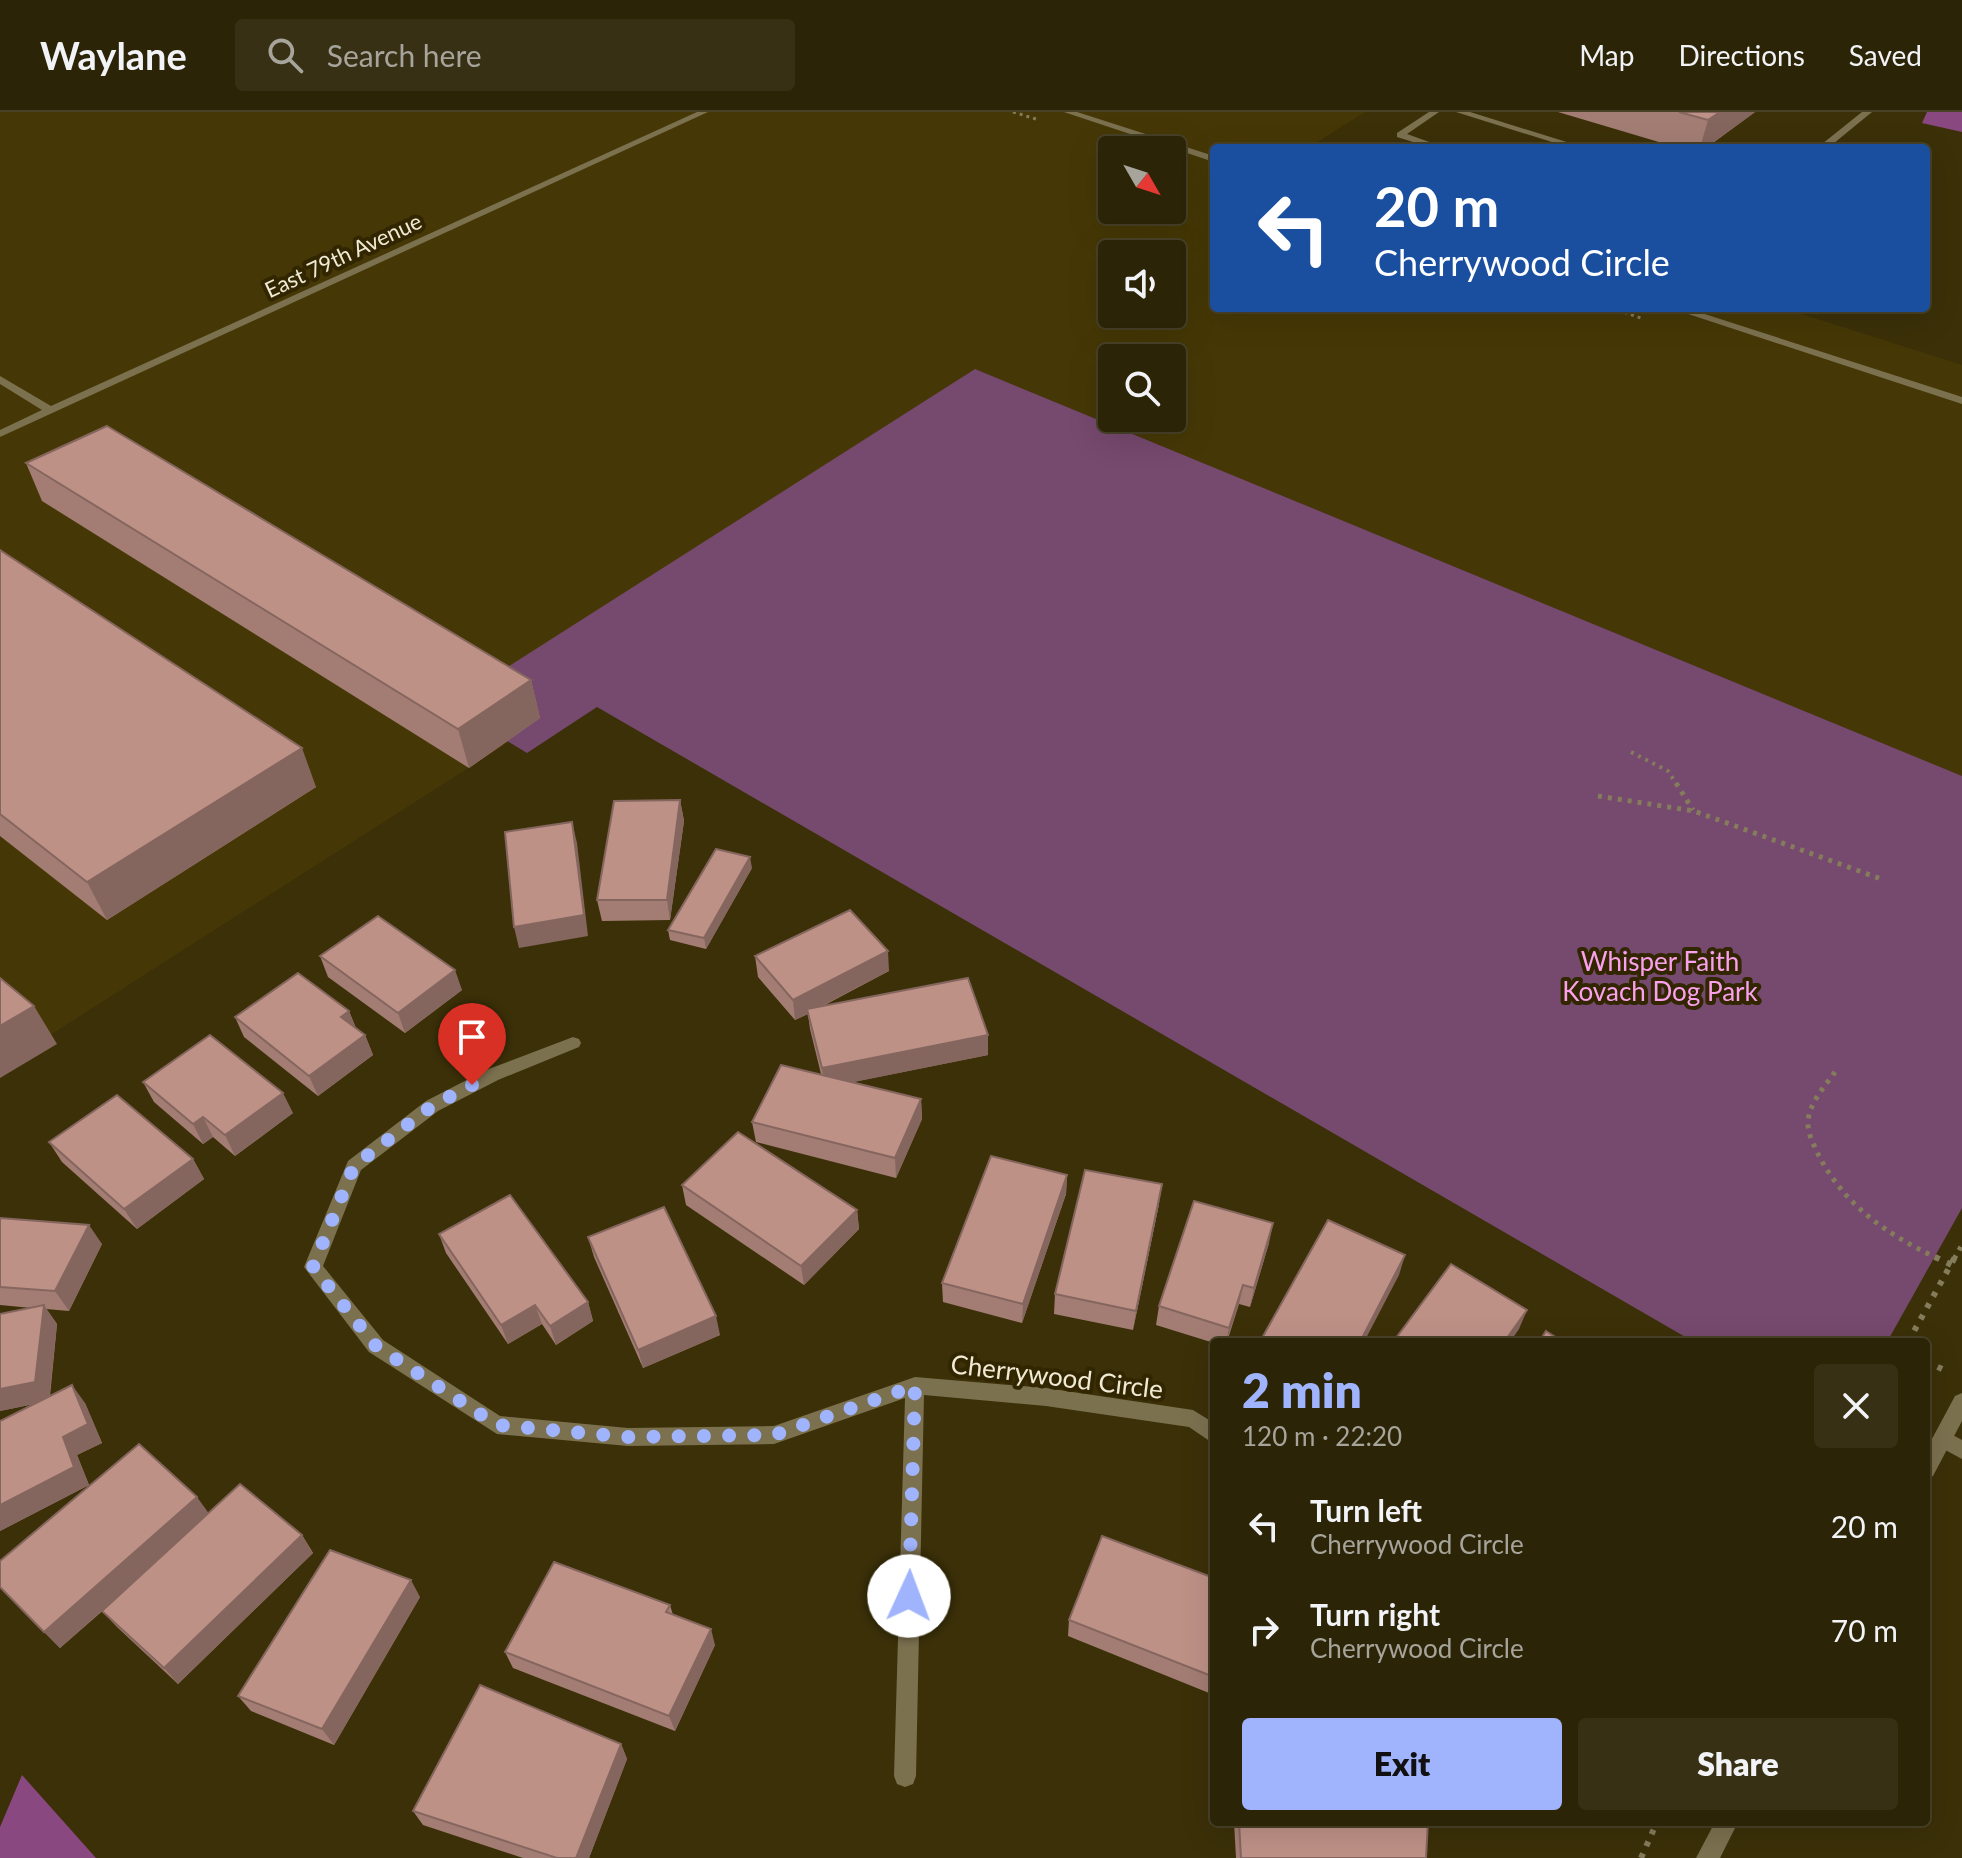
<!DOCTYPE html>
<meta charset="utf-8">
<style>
:root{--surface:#2c2406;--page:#383014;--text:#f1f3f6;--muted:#a6a49b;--line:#484128;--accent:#a0b3fd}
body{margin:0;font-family:Lato,sans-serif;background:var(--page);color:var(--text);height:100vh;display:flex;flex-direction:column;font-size:30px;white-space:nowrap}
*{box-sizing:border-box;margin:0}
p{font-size:26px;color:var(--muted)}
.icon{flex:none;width:44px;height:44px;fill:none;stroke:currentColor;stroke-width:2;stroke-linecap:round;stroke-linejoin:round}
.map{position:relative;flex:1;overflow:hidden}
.details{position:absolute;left:1210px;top:1226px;width:720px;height:488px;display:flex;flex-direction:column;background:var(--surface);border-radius:8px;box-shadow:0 8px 32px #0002,0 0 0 2px var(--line)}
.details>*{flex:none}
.guide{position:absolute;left:1210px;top:32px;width:720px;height:168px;border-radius:8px;box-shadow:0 8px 32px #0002,0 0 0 2px var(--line);background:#1a4fa0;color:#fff;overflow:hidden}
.needle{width:52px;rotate:129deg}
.controls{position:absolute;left:1098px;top:24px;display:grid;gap:16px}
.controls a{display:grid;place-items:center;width:88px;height:88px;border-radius:8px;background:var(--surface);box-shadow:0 8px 32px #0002,0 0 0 2px var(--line);font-size:40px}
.pin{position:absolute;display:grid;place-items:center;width:68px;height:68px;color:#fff;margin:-82px -34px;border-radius:50% 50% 50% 0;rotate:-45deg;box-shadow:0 0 8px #0007}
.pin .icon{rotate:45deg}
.me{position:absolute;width:88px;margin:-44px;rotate:2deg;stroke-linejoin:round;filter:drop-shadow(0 0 6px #0008)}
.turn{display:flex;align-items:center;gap:28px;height:168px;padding:0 32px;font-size:36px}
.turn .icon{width:104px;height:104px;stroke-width:2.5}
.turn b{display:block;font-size:56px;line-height:68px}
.round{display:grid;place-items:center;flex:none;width:84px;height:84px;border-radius:8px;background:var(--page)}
.summary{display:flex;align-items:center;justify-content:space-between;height:136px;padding:0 32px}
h1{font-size:48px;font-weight:800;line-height:60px;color:var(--accent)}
.button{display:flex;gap:16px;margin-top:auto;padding:16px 32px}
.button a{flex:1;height:92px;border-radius:8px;background:var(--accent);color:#111;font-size:32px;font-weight:800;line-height:92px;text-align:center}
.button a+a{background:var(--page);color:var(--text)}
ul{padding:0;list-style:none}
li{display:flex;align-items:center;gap:24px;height:104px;padding:0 32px}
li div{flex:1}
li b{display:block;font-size:30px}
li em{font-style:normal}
header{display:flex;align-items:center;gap:48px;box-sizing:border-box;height:112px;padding:0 40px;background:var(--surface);border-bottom:2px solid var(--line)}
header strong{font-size:38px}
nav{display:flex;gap:44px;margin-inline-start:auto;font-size:28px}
.search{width:560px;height:72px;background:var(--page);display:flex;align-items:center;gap:20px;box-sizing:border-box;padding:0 28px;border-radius:8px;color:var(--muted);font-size:30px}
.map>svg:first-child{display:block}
.built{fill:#463806;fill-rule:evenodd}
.green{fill:#76496e}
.forest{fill:#894880}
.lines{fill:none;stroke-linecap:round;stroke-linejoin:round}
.path-far3{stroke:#857c5c;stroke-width:3;stroke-dasharray:3 4;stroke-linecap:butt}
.path-far2{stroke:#857c5c;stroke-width:4;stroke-dasharray:3 5;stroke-linecap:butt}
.path-far1{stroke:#857c5c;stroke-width:5;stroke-dasharray:4 6;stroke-linecap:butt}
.path{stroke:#857c5c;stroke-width:6;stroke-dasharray:5 8;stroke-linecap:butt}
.service{fill:#7c714f;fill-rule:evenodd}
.minor{fill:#7c714f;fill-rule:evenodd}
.tertiary{fill:#7c714f;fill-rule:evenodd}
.wall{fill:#a37d74}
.shaded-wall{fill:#85665e}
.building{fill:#be9187;stroke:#85665e;stroke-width:2}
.route{stroke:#a0b3fd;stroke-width:14;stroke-dasharray:0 25.2}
.labels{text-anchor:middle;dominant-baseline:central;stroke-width:8;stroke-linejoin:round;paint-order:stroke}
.far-street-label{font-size:22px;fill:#f0ead5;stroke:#312600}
.park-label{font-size:26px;fill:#fba0ed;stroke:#312600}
.street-label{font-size:26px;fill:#f0ead5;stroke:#312600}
</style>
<header>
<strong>Waylane</strong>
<div class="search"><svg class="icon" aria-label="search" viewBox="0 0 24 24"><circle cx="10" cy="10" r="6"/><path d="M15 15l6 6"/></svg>Search here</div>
<nav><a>Map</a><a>Directions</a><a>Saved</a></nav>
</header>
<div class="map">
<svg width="1962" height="1746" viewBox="0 0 1962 1746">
<rect width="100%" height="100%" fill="#3b3008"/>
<path class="built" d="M 0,0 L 1365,0 L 1308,36 L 1214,36 L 1214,196 L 1783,196 L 1962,253 L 1962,664 L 975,257 L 449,594 L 509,630 L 0,955 ZM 1112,38 L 1172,38 L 1172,98 L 1112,98 ZM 1112,142 L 1172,142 L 1172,202 L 1112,202 ZM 1112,246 L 1172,246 L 1172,306 L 1112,306 Z"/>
<polygon class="green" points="975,257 1962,664 1962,1096 1887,1230 1694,1230 597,595 527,641 448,593"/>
<g class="forest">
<polygon points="1927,0 1962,0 1962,20 1922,11"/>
<polygon points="22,1663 96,1746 0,1746 0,1715"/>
</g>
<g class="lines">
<g class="path-far3">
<polyline points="1013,0 1039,8"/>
<polyline points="1611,196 1644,207"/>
</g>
<polyline class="path-far2" points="1631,640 1668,659 1677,673"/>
<g class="path-far1">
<polyline points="1676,671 1693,698"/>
<polyline points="1598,684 1694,699 1884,768"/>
<path d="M 1835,960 C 1825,974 1810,990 1808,1009 C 1807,1021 1814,1033 1819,1044 C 1846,1095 1888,1123 1939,1147"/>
<polyline points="1954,1147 1962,1133"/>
</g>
<g class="path">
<polyline points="1935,1145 1952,1153"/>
<polyline points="1908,1230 1955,1145"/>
<polyline points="1926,1249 1944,1258"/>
<polyline points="1641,1746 1657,1710"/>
</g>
<g class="service">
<polygon points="1429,0 1439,0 1407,22 1446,36 1432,36 1397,25 1397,21"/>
<polygon points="1456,0 1470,0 1586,36 1571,36"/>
<polygon points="1862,0 1872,0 1828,36 1817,36"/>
</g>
<g class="minor">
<polygon points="697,0 708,0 0,325 0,318 42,298 0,272 0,264 51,294"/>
<polygon points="1064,0 1077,0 1214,44 1214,50"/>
<polygon points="1670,196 1686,196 1962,285 1962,292"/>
<polygon points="573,925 579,927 581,931 579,935 498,968 438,999 361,1058 323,1154 383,1228 500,1304 628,1316 774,1314 915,1265 1046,1276 1193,1298 1214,1311 1214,1332 1189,1315 1046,1294 924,1283 916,1664 913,1672 905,1675 897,1672 894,1664 905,1286 774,1332 628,1334 497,1322 369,1240 304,1155 348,1049 426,989 486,958"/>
<polygon points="1943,1318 1962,1328 1962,1347 1936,1333 1933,1327 1936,1321"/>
</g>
<g class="tertiary">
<polygon points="1962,1281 1962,1309 1933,1364 1926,1367 1926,1338 1955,1284"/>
<polygon points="1715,1710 1738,1710 1720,1746 1696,1746"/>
</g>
</g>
<g class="wall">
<polygon points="1558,0 1755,0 1706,36 1679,36"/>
<polygon points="26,351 531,568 540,606 469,656 42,389"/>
<polygon points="0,438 316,675 107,808 0,724"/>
<polygon points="680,688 684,709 670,808 602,809 597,788"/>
<polygon points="752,756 706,837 670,828 668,818"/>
<polygon points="320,844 462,878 405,921 328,865"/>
<polygon points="755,844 889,859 823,894 988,943 853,970 921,987 922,1007 896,1066 756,1030 752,1010 821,962 810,917 808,902 795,908 758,865"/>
<polygon points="349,899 356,916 365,923 373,943 318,984 244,925 235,905"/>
<polygon points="143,970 293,1001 235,1044 213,1025 203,1032 154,990"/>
<polygon points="49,1030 193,1047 204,1067 137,1117 62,1050"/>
<polygon points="1067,1063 1066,1082 1022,1211 943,1190 942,1171"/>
<polygon points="682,1073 857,1098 859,1117 804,1173 686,1093"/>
<polygon points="1159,1092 1133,1218 1054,1202 1055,1182"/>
<polygon points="0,1106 102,1132 69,1199 46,1197 57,1212 50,1284 85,1291 102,1331 77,1343 89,1373 0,1419 0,1309 34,1292 0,1299 32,1196 0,1193"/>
<polygon points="439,1122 588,1190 593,1209 556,1233 542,1212 508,1232 446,1141"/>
<polygon points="588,1125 720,1223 643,1256 594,1145"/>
<polygon points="1269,1131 1250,1195 1239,1192 1227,1230 1214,1230 1214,1231 1156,1213 1159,1194"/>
<polygon points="208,1401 302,1423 313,1441 178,1572 117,1515 102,1499 107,1495 60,1536 0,1475"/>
<polygon points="1214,1466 1214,1583 1068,1524 1069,1508"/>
<polygon points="420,1485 334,1633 251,1599 238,1584"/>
<polygon points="670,1493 673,1503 715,1533 675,1619 513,1556 505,1540"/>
<polygon points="621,1632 627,1647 589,1746 523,1746 423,1713 413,1699"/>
<polygon points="1234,1710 1428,1710 1426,1746 1236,1746"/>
</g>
<g class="shaded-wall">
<polygon points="1720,0 1755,0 1706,36 1700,36 1708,8"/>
<polygon points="531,568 540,606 469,656 458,617"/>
<polygon points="302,636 316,675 107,808 87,770"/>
<polygon points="680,688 684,709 670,808 667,788"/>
<polygon points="572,710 577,731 588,824 519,836 514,815"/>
<polygon points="750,745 752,756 706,837 704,826"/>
<polygon points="888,839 889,859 808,901 807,897 808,902 795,908 793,888"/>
<polygon points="455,858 462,878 405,921 398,901"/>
<polygon points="34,894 57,932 0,966 0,914"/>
<polygon points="349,899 357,920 341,905"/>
<polygon points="365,923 373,943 318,984 309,964"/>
<polygon points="988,923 988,943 824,976 822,956"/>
<polygon points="283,981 293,1001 235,1044 225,1023"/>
<polygon points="921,987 922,1007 896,1066 895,1046"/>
<polygon points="203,1005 213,1025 203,1032 193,1012"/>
<polygon points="193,1047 204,1067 137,1117 124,1097"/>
<polygon points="1067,1063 1066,1082 1022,1211 1023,1192"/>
<polygon points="1162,1072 1159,1092 1133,1218 1136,1199"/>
<polygon points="857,1098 859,1117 804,1173 801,1154"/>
<polygon points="1273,1111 1269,1131 1250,1195 1254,1176"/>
<polygon points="89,1113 102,1132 69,1199 55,1179"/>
<polygon points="1405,1143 1399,1163 1364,1230 1360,1230"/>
<polygon points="1243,1173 1239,1192 1226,1230 1229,1216"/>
<polygon points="588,1190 593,1209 556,1233 550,1214"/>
<polygon points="44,1193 57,1212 49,1289 0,1299 0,1277"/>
<polygon points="535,1193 542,1212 508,1232 501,1213"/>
<polygon points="1527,1198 1519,1217 1510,1230 1504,1230"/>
<polygon points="716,1204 720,1223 643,1256 638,1238"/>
<polygon points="72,1273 85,1291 102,1331 77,1343 89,1373 0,1419 0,1393 63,1325"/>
<polygon points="197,1385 210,1403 60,1536 44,1520"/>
<polygon points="302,1423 313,1441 178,1572 164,1556"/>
<polygon points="411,1468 420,1485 334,1633 322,1617"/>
<polygon points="711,1517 715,1533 675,1619 669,1604"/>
<polygon points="621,1632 627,1647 589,1746 576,1746"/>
</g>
<g class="building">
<polygon points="1679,0 1720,0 1708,8"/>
<polygon points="107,314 531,568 458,617 26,351"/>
<polygon points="0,438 302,636 87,770 0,702"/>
<polygon points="680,688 667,788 597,788 614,689"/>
<polygon points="572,710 584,803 514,815 505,720"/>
<polygon points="716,737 750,745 704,826 668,818"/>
<polygon points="850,798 888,839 793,888 755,844"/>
<polygon points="378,804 455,858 398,901 320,844"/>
<polygon points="298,861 349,899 341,905 365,923 309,964 235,905"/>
<polygon points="0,866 34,894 0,914"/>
<polygon points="968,866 988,923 822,956 807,897"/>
<polygon points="210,923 283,981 225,1023 203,1005 193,1012 143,970"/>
<polygon points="781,953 921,987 895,1046 752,1010"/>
<polygon points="117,983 193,1047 124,1097 49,1030"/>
<polygon points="738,1020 857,1098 801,1154 682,1073"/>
<polygon points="991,1044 1067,1063 1023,1192 942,1171"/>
<polygon points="1085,1058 1162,1072 1136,1199 1055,1182"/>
<polygon points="510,1083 588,1190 550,1214 535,1193 501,1213 439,1122"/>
<polygon points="1194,1089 1273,1111 1254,1176 1243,1173 1229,1216 1159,1194"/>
<polygon points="664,1095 716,1204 638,1238 588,1125"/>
<polygon points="0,1106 89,1113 55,1179 0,1175"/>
<polygon points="1328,1108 1405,1143 1360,1230 1271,1230 1262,1226"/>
<polygon points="1451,1152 1527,1198 1504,1230 1393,1230"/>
<polygon points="44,1193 35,1270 0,1277 0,1202"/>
<polygon points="1546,1219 1563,1230 1539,1230"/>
<polygon points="72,1273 88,1312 63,1325 74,1355 0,1393 0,1309"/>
<polygon points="139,1332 197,1385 44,1520 0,1475 0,1449"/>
<polygon points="240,1372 302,1423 164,1556 102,1499"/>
<polygon points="1102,1424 1214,1466 1214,1565 1069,1508"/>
<polygon points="330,1438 411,1468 322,1617 238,1584"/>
<polygon points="554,1450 670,1493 666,1500 711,1517 669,1604 505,1540"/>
<polygon points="480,1573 621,1632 576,1746 557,1746 413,1699"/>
<polygon points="1239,1710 1428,1710 1426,1746 1241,1746"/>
</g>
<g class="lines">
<polyline class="route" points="472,973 432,994 354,1054 313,1155 376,1234 497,1313 628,1325 774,1323 915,1274 909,1484"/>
</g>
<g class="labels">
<g class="far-street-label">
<text transform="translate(343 143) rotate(-25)">East 79th Avenue</text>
</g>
<g class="park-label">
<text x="1660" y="849">Whisper Faith<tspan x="1660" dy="30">Kovach Dog Park</tspan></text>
</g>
<g class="street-label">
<text transform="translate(1057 1264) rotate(7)">Cherrywood Circle</text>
</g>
</g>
</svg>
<div class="controls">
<a><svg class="needle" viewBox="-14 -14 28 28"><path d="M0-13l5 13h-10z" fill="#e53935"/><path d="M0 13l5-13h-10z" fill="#a6a49b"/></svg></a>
<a><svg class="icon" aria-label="sound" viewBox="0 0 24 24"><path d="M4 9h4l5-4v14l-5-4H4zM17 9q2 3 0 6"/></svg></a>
<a><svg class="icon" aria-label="search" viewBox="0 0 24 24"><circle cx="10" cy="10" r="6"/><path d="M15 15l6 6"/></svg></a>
</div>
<div class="pin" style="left:472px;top:973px;background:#d93025"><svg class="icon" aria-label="arrive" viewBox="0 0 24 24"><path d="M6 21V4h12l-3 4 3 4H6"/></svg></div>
<svg class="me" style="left:909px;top:1484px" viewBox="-20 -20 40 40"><circle r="19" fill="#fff"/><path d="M0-13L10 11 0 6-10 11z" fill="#a0b3fd"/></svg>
<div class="guide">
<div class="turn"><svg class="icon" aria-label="left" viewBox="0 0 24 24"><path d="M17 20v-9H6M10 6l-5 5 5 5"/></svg><div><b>20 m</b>Cherrywood Circle</div></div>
</div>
<section class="details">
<div class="summary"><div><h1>2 min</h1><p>120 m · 22:20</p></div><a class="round"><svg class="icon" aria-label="close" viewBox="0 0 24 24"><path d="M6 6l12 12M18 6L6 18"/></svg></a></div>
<ul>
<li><svg class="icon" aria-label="left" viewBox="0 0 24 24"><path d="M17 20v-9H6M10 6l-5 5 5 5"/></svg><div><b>Turn left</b><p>Cherrywood Circle</p></div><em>20 m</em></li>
<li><svg class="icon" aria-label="right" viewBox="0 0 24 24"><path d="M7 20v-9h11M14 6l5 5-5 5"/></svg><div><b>Turn right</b><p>Cherrywood Circle</p></div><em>70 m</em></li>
</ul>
<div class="button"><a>Exit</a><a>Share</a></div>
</section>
</div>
